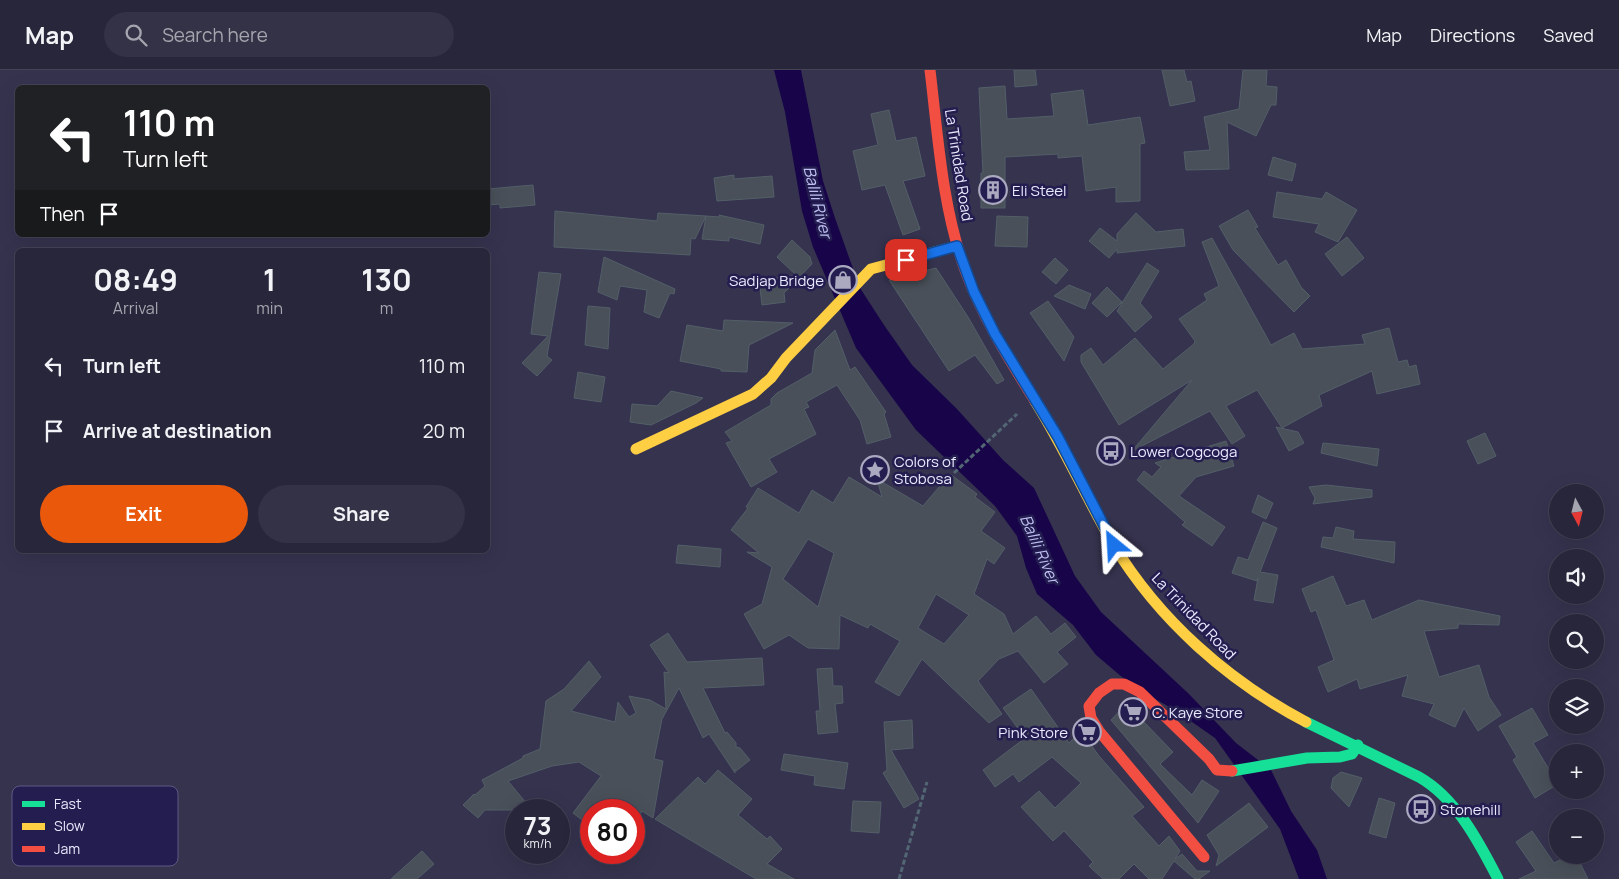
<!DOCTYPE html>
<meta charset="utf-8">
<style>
:root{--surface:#28263b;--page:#343246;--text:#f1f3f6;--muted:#a5a5af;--line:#444355;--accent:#ea580c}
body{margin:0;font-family:Manrope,sans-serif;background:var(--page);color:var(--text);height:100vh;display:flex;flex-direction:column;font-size:19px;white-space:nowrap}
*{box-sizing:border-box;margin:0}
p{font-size:16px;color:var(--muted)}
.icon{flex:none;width:28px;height:28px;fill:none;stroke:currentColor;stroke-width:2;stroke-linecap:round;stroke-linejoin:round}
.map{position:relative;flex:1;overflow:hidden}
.panel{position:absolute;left:15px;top:178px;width:475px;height:305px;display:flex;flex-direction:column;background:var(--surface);border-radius:8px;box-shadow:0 5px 20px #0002,0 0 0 1px var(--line)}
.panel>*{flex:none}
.hud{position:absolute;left:15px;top:15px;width:475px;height:152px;border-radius:8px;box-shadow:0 5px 20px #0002,0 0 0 1px var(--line);background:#202124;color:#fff;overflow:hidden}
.needle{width:32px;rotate:173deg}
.buttons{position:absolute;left:1549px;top:414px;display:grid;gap:10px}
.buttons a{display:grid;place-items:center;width:55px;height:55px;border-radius:50%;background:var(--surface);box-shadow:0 5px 20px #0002,0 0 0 1px var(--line);font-size:25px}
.speed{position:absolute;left:505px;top:729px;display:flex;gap:10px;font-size:25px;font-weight:700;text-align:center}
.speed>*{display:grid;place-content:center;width:65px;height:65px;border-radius:50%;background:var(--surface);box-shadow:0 5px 20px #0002,0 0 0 1px var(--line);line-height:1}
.speed small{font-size:12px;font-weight:400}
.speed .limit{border:8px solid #d22;background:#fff;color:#111}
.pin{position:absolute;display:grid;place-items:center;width:42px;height:42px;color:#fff;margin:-21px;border-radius:10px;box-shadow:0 2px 8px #0006}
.me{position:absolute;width:55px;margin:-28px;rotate:333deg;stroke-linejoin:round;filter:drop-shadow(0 0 4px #0008)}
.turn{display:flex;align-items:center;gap:18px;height:105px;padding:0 25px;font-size:22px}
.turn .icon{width:65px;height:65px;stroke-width:2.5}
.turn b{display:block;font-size:35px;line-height:42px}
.then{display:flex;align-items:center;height:48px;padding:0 25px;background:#0003;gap:10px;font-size:19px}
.eta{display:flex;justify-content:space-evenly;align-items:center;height:85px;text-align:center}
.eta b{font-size:30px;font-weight:700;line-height:35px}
.button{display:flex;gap:10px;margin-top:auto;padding:10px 25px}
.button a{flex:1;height:58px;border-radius:30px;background:var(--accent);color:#fff;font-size:20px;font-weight:700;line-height:58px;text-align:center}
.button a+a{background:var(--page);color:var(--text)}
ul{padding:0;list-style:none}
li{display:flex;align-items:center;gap:15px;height:65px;padding:0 25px}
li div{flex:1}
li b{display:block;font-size:19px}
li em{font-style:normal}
header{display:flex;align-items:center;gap:30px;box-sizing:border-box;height:70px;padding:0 25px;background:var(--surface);border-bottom:1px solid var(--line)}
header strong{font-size:24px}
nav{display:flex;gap:28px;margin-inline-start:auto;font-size:18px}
.search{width:350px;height:45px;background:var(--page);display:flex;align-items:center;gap:12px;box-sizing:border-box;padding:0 18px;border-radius:28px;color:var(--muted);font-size:19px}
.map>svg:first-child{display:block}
.water{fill:#180549}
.building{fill:#495059;stroke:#535f68;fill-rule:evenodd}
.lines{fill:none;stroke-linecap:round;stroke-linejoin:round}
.path{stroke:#536674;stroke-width:3;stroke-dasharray:5 2.5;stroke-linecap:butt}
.fast{stroke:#16e098;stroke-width:11}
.slow{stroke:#ffcf43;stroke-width:11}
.jam{stroke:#f24e42;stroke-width:11}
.route-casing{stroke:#114b97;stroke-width:12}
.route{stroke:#1a73e8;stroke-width:9}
.labels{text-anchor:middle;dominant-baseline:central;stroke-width:5;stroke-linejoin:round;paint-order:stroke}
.street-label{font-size:15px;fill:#e8e9fd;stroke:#231d50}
.poi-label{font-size:15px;fill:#e8e9fd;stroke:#231d50;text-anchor:start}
.water-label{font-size:16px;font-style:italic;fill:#bfbff3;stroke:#231d50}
.key{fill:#231d50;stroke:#5e5a84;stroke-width:1}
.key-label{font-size:14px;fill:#e8e9fd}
</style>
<header>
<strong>Map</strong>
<div class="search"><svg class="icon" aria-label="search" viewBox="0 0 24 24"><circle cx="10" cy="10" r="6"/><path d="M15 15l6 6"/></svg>Search here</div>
<nav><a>Map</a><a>Directions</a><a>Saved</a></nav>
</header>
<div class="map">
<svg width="1619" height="809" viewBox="0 0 1619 809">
<rect width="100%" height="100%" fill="#36334f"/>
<polygon class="water" points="774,0 801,0 823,111 835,148 860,218 884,255 912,295 957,339 1003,390 1034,418 1075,506 1101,542 1189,624 1236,673 1271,700 1291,741 1317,780 1327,809 1299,809 1280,759 1215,668 1175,640 1135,618 1096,585 1073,555 1037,524 1026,498 1017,466 995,436 916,360 856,278 813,177 802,141 785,42"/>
<g class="building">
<polygon points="1014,0 1035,0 1037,15 1015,17"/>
<polygon points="1162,0 1184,0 1187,12 1191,11 1195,31 1170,36"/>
<polygon points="1243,0 1267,0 1266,16 1277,17 1276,35 1271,35 1256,66 1227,52 1229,99 1186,100 1184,82 1210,80 1204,47 1239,39"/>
<polygon points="1005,16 1007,49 1054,46 1051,24 1083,20 1088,55 1140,47 1145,73 1140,74 1140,131 1116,132 1116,117 1086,121 1082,86 1058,88 1058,84 1005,87 1005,138 981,138 981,103 983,103 979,18"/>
<polygon points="889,40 896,71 916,67 925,106 903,111 920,159 903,165 885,115 862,120 853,81 878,75 871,44"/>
<polygon points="1273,87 1296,94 1292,111 1268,105"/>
<polygon points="734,105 734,109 772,106 774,127 717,131 714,108"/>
<polygon points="533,115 535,135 500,138 500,134 488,135 488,119"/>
<polygon points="1277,122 1322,129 1326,122 1357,140 1338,172 1315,162 1319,154 1273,147"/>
<polygon points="1248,140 1258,157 1255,158 1278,195 1286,190 1301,217 1310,226 1294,242 1233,180 1219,156"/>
<polygon points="555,141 657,151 658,143 706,146 695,169 691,168 690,185 554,177"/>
<polygon points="1136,143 1156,162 1183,159 1185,176 1117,183 1117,179 1109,188 1089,171 1100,158 1117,171 1117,164"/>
<polygon points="719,145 764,155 760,174 729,167 729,171 702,169 706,146 720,147"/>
<polygon points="997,146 1028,147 1027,177 995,176"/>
<polygon points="1347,167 1364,188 1342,206 1325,184"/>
<polygon points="1212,168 1271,275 1294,263 1302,279 1365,274 1362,265 1389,258 1398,292 1407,290 1409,297 1416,295 1420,314 1377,324 1372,301 1319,325 1322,336 1282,358 1257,320 1226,336 1245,366 1232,374 1210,341 1132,381 1192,310 1119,355 1081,292 1081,285 1091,278 1103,295 1135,268 1163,299 1194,274 1195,271 1179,249 1207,230 1204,224 1219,216 1202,172"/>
<polygon points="792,170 810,187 812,194 784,223 785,232 762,235 759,210 796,205 777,187"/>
<polygon points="604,187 675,219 674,224 670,223 659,248 644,242 647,220 620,216 617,230 598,222"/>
<polygon points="1055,188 1068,200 1056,214 1042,202"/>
<polygon points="1147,193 1159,201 1140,233 1152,247 1135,262 1117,241"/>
<polygon points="936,198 968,247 1004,310 997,314 975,285 949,301 889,210"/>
<polygon points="539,202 561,204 547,286 552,290 537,306 522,293 548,266 531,264"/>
<polygon points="1069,215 1091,224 1085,239 1054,226"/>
<polygon points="1107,217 1122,232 1107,247 1092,233"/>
<polygon points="1048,231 1074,267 1064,291 1030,243"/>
<polygon points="588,236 610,238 608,279 585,275"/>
<polygon points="724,250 793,253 749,275 747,302 721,301 721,299 680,291 687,255 723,261"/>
<polygon points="835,260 850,300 855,297 886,342 884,344 891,367 867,374 860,350 837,315 806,332 809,337 804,339 816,364 769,389 777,402 751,417 726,373 732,371 725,362 771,335 771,329 777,323 812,303 815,280"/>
<polygon points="578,302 605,307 601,332 574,328"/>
<polygon points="671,321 703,328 696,333 651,355 630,352 632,334 657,336"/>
<polygon points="1276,357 1298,362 1304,373 1289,381"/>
<polygon points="1485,363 1496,386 1478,394 1467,371"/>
<polygon points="1226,371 1234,396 1196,407 1179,426 1225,457 1212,476 1182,455 1185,452 1137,410 1144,401 1152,407 1161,397 1155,393"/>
<polygon points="1323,373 1379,379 1377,396 1321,383"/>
<path d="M 950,404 L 977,424 L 975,427 L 995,442 L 981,461 L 1005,478 L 994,494 L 987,489 L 974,524 L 1004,544 L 1013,564 L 1036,546 L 1051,564 L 1065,553 L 1076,567 L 1057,582 L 1068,594 L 1044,613 L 1018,581 L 999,589 L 978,611 L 1002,644 L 989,653 L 922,589 L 899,626 L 875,612 L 900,571 L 870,554 L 868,558 L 840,545 L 839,579 L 808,578 L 789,565 L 764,579 L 744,544 L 762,534 L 772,497 L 747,482 L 759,483 L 731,460 L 748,438 L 746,437 L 758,418 L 799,443 L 812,420 L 833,433 L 849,407 L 882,427 L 877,409 L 923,436 ZM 808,469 L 834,483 L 818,537 L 783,509 ZM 936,524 L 969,545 L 944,574 L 918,558 Z"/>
<polygon points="1326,415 1372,420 1372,427 1313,434 1315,428 1309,417"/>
<polygon points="1258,425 1273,433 1266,449 1252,442"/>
<polygon points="1263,452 1277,458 1260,502 1278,505 1273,533 1254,530 1258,508 1257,511 1232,503 1238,487 1248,490"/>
<polygon points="1336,457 1354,461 1353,469 1395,472 1394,493 1321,477 1323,467 1333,468"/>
<polygon points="678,475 721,479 720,497 676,493"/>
<polygon points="1333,506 1346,536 1364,530 1372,550 1419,530 1500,546 1499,555 1458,554 1458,558 1424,561 1439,607 1479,595 1489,627 1501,645 1478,661 1464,638 1455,657 1429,645 1434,634 1402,626 1408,605 1360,619 1357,609 1328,622 1318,597 1334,590 1316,540 1311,542 1302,519"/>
<polygon points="668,563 687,592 762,588 764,615 703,618 725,663 727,662 736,673 736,677 740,678 750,690 736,701 735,699 735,703 709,664 703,668 679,618 662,649 654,689 663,691 653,748 642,741 638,748 634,746 634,740 604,740 599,736 596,740 591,740 591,746 586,753 573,743 601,706 579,692 552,696 508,711 532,740 485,740 478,748 463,735 474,724 475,725 485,716 482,710 523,688 523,686 540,679 546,631 564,619 589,591 601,607 571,641 615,652 618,632 629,647 636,643 629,626 650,630 666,639 664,602 669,603 650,575"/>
<polygon points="832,598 833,616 842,616 843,633 835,634 838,662 818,664 816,641 820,641 817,599"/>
<polygon points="1031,619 1069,673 1081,661 1099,686 1144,737 1132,746 1159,776 1169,766 1180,781 1175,789 1182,784 1197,801 1210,801 1199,809 1195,809 1174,791 1162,809 1149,809 1134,794 1119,809 1103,809 1089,796 1093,792 1064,761 1053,771 1021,737 1039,721 1055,738 1081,713 1052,687 1019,712 1013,704 995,717 983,700 1025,668 1003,638"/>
<polygon points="1127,633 1143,647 1141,649 1173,682 1160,694 1192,725 1202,710 1219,721 1198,753 1111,650"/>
<polygon points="1532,638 1548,665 1533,673 1558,714 1535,728 1513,690 1517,687 1499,656"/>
<polygon points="912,650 913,678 891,680 919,729 904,738 883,703 887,700 884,652"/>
<polygon points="784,684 848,693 844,719 814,715 815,706 781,700"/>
<polygon points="718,700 752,729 738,745 767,769 770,766 782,779 767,794 794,809 756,809 655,749 698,707 705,714"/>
<polygon points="1341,702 1362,708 1349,737 1331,718 1333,708"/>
<polygon points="1379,728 1395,733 1386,768 1369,763"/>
<polygon points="853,731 881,732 879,763 851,761"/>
<polygon points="1249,733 1268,757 1216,796 1219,785 1207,765"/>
<polygon points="1532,761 1554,793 1570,785 1576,785 1588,809 1519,809 1536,801 1516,772"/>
<polygon points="422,781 434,794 417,809 391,809"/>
</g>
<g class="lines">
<g class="path">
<polyline points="954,403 1017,344"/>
<polyline points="899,809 927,712"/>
</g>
<g class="fast">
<path d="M 1306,652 L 1419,707 C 1456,728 1479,772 1498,809"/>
<polyline points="1232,701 1307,688 1340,687 1352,684 1358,675"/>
</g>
<g class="slow">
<path d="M 1035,331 C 1064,377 1086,427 1113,474 C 1159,550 1228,611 1306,652"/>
<polyline points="636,379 753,324 771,308 786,288 871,199 957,176"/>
</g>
<g class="jam">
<path d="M 930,0 C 938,66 942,136 965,200 C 982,247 1009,289 1035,331"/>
<polyline points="1204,787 1099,661 1091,648 1089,636 1099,623 1112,614 1124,614 1140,622 1209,689 1217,700 1232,701"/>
</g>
</g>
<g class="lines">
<defs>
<polyline id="route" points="906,190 957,176 974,222 995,264 1058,367 1114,475"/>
</defs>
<use href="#route" class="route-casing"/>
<use href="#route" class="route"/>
</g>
<defs>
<symbol id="building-ring" viewBox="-11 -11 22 22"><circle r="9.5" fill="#231d50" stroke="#aaa9c0" stroke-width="1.5"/><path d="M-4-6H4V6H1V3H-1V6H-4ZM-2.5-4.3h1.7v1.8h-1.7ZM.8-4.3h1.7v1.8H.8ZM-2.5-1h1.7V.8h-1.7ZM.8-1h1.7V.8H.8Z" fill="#aaa9c0"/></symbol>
<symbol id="shop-ring" viewBox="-11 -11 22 22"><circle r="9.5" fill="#231d50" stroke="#aaa9c0" stroke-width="1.5"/><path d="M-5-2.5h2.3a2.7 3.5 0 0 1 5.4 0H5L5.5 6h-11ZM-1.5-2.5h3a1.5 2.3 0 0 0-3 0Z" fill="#aaa9c0"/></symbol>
<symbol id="bus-ring" viewBox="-11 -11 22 22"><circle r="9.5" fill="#231d50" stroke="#aaa9c0" stroke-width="1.5"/><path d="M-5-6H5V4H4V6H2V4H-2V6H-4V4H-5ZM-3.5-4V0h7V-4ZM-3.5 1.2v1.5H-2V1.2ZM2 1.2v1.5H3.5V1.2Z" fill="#aaa9c0"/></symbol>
<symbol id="sight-ring" viewBox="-11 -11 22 22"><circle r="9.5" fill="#231d50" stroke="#aaa9c0" stroke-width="1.5"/><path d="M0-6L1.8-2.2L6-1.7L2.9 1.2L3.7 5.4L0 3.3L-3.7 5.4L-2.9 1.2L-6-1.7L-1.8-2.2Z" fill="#aaa9c0"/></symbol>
<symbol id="supermarket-ring" viewBox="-11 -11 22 22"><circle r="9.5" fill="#231d50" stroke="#aaa9c0" stroke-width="1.5"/><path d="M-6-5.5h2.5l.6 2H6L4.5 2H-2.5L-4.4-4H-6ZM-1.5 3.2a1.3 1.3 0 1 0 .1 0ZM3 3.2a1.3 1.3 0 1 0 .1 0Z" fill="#aaa9c0"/></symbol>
</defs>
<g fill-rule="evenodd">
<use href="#building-ring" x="977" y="104" width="32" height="32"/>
<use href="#shop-ring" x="827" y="194" width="32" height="32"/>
<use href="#bus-ring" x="1095" y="365" width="32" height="32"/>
<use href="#sight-ring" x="859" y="384" width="32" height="32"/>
<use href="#supermarket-ring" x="1117" y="626" width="32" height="32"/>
<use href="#supermarket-ring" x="1071" y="646" width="32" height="32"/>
<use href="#bus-ring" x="1405" y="723" width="32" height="32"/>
</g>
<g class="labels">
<g class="street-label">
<text transform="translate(959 95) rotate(81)">La Trinidad Road</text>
<text transform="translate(1194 546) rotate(46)">La Trinidad Road</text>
</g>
<g class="poi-label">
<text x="1012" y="120">Eli Steel</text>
<text x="824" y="210" text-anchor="end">Sadjap Bridge</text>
<text x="1130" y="381">Lower Cogcoga</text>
<text x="894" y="391">Colors of<tspan x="894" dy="17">Stobosa</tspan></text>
<text x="1152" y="642">C. Kaye Store</text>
<text x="1068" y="662" text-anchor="end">Pink Store</text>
<text x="1440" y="739">Stonehill</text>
</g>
<g class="water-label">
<text transform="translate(818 132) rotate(76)">Balili River</text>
<text transform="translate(1040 479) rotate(66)">Balili River</text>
</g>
</g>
<rect x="12" y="716" width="166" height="80" rx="8" class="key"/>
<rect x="22" y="731" width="23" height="6" fill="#16e098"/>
<rect x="22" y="753" width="23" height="7" fill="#ffcf43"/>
<rect x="22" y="776" width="23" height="6" fill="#f24e42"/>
<g class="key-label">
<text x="54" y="739">Fast</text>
<text x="54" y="761">Slow</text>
<text x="54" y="784">Jam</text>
</g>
</svg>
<div class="buttons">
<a><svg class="needle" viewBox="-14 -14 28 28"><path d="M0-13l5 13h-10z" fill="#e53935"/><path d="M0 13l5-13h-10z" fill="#a5a5af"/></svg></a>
<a><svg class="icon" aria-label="sound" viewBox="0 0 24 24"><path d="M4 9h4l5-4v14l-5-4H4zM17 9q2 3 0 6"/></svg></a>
<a><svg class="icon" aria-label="search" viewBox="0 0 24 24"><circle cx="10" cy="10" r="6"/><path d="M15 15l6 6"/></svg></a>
<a><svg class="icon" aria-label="layers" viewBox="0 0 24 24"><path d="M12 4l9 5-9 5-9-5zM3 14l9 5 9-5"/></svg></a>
<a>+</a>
<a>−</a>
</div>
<div class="speed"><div>73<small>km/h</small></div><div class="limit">80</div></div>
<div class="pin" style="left:906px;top:190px;background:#d93025"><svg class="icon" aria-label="arrive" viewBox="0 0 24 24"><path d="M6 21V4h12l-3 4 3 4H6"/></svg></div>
<svg class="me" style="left:1114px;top:475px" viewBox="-20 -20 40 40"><path d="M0-17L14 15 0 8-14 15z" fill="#1a73e8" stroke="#fff" stroke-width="4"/></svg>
<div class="hud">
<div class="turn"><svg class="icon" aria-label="left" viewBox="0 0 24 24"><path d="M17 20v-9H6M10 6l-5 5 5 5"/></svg><div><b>110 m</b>Turn left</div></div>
<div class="then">Then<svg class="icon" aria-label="arrive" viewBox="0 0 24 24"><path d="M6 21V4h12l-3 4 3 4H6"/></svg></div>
</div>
<section class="panel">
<div class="eta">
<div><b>08:49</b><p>Arrival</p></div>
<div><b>1</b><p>min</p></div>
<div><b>130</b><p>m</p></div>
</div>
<ul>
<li><svg class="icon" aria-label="left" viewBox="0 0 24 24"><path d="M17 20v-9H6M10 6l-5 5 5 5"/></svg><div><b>Turn left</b></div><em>110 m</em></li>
<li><svg class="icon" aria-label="arrive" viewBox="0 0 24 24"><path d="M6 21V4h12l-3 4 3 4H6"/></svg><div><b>Arrive at destination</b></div><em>20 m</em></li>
</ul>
<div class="button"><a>Exit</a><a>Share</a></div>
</section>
</div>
